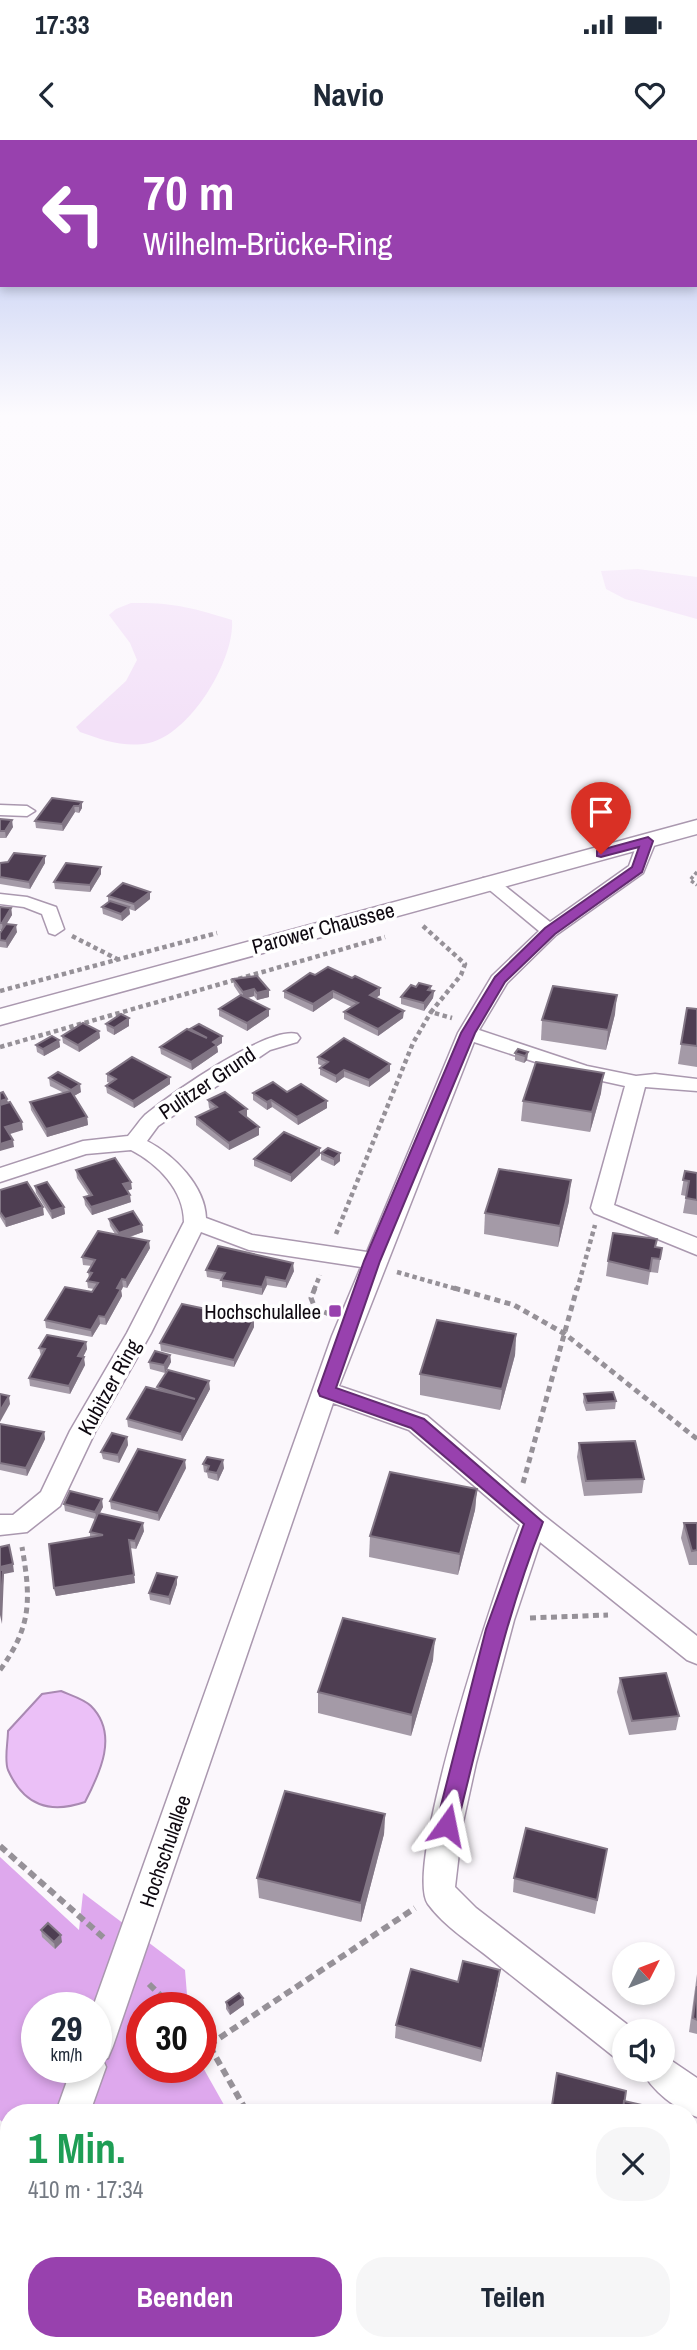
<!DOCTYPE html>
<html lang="de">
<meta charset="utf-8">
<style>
:root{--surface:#fff;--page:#f6f6f7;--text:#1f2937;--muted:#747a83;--accent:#9841ae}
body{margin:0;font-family:"Archivo Narrow",sans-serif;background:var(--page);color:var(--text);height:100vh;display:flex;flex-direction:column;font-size:26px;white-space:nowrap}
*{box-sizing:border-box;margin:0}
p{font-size:23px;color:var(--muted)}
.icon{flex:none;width:38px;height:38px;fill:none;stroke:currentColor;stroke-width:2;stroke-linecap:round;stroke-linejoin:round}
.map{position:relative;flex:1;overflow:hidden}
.sheet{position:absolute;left:0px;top:1964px;width:698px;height:247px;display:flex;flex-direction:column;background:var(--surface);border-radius:28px 28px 0 0;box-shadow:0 4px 10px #0003}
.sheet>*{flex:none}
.top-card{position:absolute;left:0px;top:0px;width:698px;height:147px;box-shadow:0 4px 10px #0003;background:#9841ae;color:#fff;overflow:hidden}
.needle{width:46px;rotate:48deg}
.tools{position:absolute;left:612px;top:1802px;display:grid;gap:14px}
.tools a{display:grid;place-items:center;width:63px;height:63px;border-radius:50%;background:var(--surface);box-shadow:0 4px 10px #0003;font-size:35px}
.speed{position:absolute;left:21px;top:1852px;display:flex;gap:14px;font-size:35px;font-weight:700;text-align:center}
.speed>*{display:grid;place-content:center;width:91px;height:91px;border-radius:50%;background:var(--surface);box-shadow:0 4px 10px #0003;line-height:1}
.speed small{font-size:18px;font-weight:400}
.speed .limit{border:10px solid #d22;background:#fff;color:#111}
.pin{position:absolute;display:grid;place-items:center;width:60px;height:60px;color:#fff;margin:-72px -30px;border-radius:50% 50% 50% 0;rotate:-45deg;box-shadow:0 0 7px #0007}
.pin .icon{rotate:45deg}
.me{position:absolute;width:77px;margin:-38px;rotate:12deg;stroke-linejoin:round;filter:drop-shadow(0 0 5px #0008)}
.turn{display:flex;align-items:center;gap:24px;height:147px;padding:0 28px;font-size:32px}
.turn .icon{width:91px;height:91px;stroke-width:2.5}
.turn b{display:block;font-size:49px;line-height:60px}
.round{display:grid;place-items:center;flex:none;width:74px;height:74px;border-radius:28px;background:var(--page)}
.overview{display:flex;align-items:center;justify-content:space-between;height:119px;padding:0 28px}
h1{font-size:42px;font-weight:700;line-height:52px;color:#1e9e55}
.button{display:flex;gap:14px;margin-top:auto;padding:14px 28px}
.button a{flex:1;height:80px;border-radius:28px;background:var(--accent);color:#fff;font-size:28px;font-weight:700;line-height:80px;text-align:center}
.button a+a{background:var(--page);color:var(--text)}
.status{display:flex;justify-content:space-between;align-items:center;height:49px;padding:0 35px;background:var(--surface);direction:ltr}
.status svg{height:19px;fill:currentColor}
header{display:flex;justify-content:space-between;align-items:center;height:91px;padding:0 28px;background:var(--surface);font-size:32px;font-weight:700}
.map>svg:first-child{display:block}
.green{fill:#f3e1f8}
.forest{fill:#dea8ed;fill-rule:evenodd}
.water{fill:#ebc0f7;stroke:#a989b2;stroke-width:2}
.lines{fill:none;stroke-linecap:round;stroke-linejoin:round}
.lane-casing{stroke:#aa98af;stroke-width:19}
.street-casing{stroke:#aa98af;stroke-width:3}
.secondary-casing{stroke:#aa98af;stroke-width:3}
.path-far3{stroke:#969198;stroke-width:3.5;stroke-dasharray:3.5 2.5;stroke-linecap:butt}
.path-far2{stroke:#969198;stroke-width:4.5;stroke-dasharray:4.5 3.5;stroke-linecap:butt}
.path-far1{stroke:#969198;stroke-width:5;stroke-dasharray:6 4.5;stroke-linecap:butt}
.path{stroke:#969198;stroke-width:6;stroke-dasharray:8 5;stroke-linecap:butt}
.lane{stroke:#fff;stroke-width:16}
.street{fill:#fff;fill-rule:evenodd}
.secondary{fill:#fff;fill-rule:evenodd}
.wall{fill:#a49aa7}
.shaded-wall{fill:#827685}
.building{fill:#4e3e52;stroke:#827685;stroke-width:2}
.route{fill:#9841ae;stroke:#632a71;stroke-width:2}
.poi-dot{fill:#9841ae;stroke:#fff;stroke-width:2.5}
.labels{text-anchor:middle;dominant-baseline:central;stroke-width:7;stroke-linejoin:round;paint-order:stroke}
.street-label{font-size:21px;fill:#0f0911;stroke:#fff}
.poi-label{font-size:21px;fill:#0f0911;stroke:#fff;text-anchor:end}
</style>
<div class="status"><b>17:33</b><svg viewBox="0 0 49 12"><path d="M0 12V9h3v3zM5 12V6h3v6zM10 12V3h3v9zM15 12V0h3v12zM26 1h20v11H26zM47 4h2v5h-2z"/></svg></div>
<header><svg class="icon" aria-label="back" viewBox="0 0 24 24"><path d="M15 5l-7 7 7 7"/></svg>Navio<svg class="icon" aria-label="heart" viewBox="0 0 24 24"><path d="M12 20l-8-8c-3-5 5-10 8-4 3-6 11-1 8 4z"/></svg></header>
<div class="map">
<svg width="697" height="2210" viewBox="0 0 697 2210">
<rect width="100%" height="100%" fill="#fbf7fc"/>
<g class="green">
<polygon points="638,429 697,437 697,479 625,459 606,449 601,431"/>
<path d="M 131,463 C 171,462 195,468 232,480 C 235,520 190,594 149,603 C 125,608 102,600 80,592 L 76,587 L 126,541 L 137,520 L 130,503 L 109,475 L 116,469 Z"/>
</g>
<g class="forest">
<path d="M 0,1717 L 79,1790 L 83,1753 L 185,1830 L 188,1867 L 142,1867 L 142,1927 L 201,1927 L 201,1924 L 228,1972 L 9,1972 L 9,1988 L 0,1980 ZM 37,1867 L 96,1867 L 96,1927 L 37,1927 Z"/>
<polygon points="40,2202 127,2202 120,2210 38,2210"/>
<polygon points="214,2202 395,2202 403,2210 226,2210"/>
</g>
<path class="water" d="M 61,1551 C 70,1555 84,1559 91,1566 C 119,1594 100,1633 85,1662 C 50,1674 24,1666 8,1630 C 4,1620 8,1602 8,1591 L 42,1554 Z"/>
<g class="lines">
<defs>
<polyline id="lane" points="0,2100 9,2106"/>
<g id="street">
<polygon points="0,665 27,666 35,671 27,676 0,675"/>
<path d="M 647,696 L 656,701 L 643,733 L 556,795 L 507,843 L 479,890 L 587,926 L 636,936 L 655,934 L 697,939 L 697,951 L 645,947 L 614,1065 L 697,1098 L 697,1115 L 594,1073 L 591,1068 L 625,946 L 575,935 L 474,902 L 339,1246 L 427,1276 L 543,1375 L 697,1496 L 697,1524 L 687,1520 L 540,1402 L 514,1480 L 476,1623 L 462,1687 L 455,1747 L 476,1768 L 637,1892 L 625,1892 L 625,1921 L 613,1916 C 573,1884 532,1852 492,1820 C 471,1803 444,1786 428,1764 C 402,1728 499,1436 520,1385 L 409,1290 L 333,1263 L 113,1906 L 108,1918 L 103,1920 L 106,1927 L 90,1972 L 56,1972 L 72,1927 L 96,1927 L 96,1867 L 93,1867 L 332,1196 L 361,1127 L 249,1110 L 201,1092 L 151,1193 L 95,1292 L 60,1366 L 27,1392 L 0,1395 L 0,1375 L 13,1375 L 41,1352 L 70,1291 L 127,1193 L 184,1082 C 184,1050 158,1024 131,1010 L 86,1014 L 0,1042 L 0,1028 L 83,1001 L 128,996 C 134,989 139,981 145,975 C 171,954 267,886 297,894 L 300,898 L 297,902 L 270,910 L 158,986 L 147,1001 C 174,1015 205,1046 206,1078 L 252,1095 L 367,1112 L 458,893 L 492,836 L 539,791 L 480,742 L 483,738 L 495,738 L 550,782 L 629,726 L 638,701 Z"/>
<polygon points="0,754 27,757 56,767 64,789 55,795 49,793 42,774 24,767 0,764"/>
<path d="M 663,1915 L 697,1938 L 697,1977 C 678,1970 651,1951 642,1930 L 663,1930 Z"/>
<polygon points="9,2135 9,2192 0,2196 0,2139"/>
</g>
<polygon id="secondary" points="697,680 697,694 0,885 0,869"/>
</defs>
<use href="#lane" class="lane-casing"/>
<use href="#street" class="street-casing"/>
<use href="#secondary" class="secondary-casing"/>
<polyline class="path-far3" points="697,732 690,740 697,745"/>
<g class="path-far2">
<polyline points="423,786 465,824 461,835 431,872 452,878"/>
<polyline points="72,796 117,819"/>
<polyline points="0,851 217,793"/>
<polyline points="0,907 385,797"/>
<polyline points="336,1094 413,903 431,872"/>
<polyline points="397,1132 460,1150"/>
<polyline points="314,1150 320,1135"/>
<polyline points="577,1150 595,1085"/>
</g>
<g class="path-far1">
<polyline points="315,1148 311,1158 315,1168 329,1174"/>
<polyline points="454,1148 514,1165 565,1194 697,1299"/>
<polyline points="523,1343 577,1148"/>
<polyline points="530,1478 608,1475"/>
<path d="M 0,1530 C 32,1486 31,1459 22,1407"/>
</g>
<g class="path">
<polyline points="0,1706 104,1798"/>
<polyline points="149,1844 172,1867"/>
<polyline points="201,1897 209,1905 247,1972"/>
<polyline points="209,1905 415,1768"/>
<polyline points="9,2051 4,2065 9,2070"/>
<polyline points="414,2202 421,2210"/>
</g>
<use href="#lane" class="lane"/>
<use href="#street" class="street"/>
<use href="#secondary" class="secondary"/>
</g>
<g class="wall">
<polygon points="82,662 82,668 79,673 75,672 63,691 36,688 35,681"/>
<polygon points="0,679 13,687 6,698 0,698"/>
<polygon points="45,716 45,723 30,749 0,744 0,723"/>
<polygon points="101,727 101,734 90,752 55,749 54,742"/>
<polygon points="150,752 150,759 135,771 129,769 130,774 122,781 103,774 102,767 108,762 108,756"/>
<polygon points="0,767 11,768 12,775 6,784 17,792 7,808 0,807 0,793 2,790 0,790"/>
<polygon points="315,835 352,838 380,848 380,855 376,858 403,878 378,896 344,879 344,872 352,867 333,858 313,872 284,858 284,851"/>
<polygon points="233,839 269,857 257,860 254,856 248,858 269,869 269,876 247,891 219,876 219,869 240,855 234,846"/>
<polygon points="431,846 431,851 434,851 433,858 424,871 401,864 401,857 416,847"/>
<polygon points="687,868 697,869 697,927 678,924"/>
<polygon points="615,874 606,910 541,900 542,880"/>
<polygon points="106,884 129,886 114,895 107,891"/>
<polygon points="190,889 222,903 217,906 218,912 192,930 161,914 160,907 190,891"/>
<polygon points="99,891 100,898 79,912 63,903 62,896"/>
<polygon points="59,900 60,907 44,916 37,912 36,905"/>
<polygon points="528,912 527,920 524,923 515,920 515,913"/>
<polygon points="318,917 390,931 369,947 344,937 336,943 320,935 320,928 322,926 318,924"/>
<polygon points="107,934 170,937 170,944 134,968 107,953 106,946 110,943 107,942"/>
<polygon points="49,938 81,952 74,956 87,977 88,985 47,997 31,970 30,962 64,953 50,946"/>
<polygon points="287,952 327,961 327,968 298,985 272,967 267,970 253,960 253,953"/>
<polygon points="601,953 590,992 521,981 523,961"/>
<polygon points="208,960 247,976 246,977 259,995 229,1010 196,985 196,977 211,970 209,968"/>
<polygon points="321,1013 340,1013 340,1021 334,1026 321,1020"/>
<polygon points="320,1015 291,1042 254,1026 254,1019"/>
<polygon points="76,1030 132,1049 127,1051 131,1062 92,1075 85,1065 84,1057 89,1056 77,1038"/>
<polygon points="685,1031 697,1033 697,1075 683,1073 686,1056 681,1055"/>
<polygon points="35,1046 64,1067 65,1074 52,1079 36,1053"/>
<polygon points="0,1050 44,1075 6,1087 0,1077"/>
<polygon points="569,1061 558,1107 484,1094 485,1073"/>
<polygon points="109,1079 142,1085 143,1092 130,1097 150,1108 127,1148 123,1147 121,1150 122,1156 106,1185 100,1184 92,1197 46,1188 45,1180 92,1152 94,1149 88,1148 87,1141 89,1138 88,1132 92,1126 83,1125 82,1117 115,1094 110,1086"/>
<polygon points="655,1107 662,1108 658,1133 650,1132 648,1145 606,1136 608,1121"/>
<polygon points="206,1130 294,1131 286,1148 267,1145 262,1155 222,1147 222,1140 207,1137"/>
<polygon points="254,1187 234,1227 161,1211 160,1203"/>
<polygon points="516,1194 515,1215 500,1270 420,1255 420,1234"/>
<polygon points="86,1202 87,1209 83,1217 85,1225 70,1254 30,1246 29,1238 41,1216 39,1208"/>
<polygon points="170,1215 171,1222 165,1233 150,1229 149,1222"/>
<polygon points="157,1247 210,1249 182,1301 128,1287 127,1279 158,1250"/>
<polygon points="584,1254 616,1261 615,1269 586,1271 583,1262"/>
<polygon points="0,1284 44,1292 45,1299 27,1336 0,1330"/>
<polygon points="127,1297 128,1305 119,1323 103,1319 101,1312"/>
<polygon points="579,1303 644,1339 642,1353 584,1356 577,1317"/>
<polygon points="203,1324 224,1328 218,1341 208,1338 207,1333 204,1332"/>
<polygon points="186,1328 159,1381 111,1369 110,1361"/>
<polygon points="477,1349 475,1370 458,1435 369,1417 370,1396"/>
<polygon points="64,1364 103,1367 99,1374 144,1391 136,1409 130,1408 135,1443 56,1456 54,1448 90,1397 90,1392 95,1379 65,1371"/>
<polygon points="684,1383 697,1383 697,1425 689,1425 681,1398"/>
<polygon points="177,1444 170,1465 150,1460 149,1453"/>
<polygon points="433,1520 411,1596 318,1573 318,1552"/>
<polygon points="620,1538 679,1576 676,1590 629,1595 617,1552"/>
<polygon points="385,1674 384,1694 361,1782 259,1758 257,1738"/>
<polygon points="607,1709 595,1774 513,1752 514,1738"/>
<polygon points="41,1790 62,1802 55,1809 42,1797"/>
<polygon points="697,1834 697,1894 689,1892"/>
<polygon points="458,1842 498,1844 481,1922 395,1898 396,1885"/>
<polygon points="243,1858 244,1865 230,1875 226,1869 226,1862"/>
</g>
<g class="shaded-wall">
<polygon points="82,662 82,668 79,673 79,666"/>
<polygon points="74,666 75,672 63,691 62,684"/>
<polygon points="12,680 13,687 6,698 5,691"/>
<polygon points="45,716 45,723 30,749 29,742"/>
<polygon points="101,727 101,734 90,752 90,745"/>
<polygon points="150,752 150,759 135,771 134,764"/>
<polygon points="129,767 130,774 122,781 121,774"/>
<polygon points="11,768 12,775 3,790 2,783"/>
<polygon points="16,785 17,792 7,808 6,801"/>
<polygon points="380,848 380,855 370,862 370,855"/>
<polygon points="254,849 254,856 243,859 243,852"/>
<polygon points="269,850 269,857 257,860 257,853"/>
<polygon points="333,851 333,858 313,872 313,864"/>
<polygon points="434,851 433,858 424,871 424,863"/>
<polygon points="617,855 615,874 606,910 608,890"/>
<polygon points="269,869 269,876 247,891 247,883"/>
<polygon points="404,871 403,878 378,896 378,889"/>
<polygon points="129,878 129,886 114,895 114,888"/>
<polygon points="99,891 100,898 79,912 78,905"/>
<polygon points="222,896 222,903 217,906 218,912 192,930 191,922 213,902"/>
<polygon points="59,900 60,907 44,916 43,909"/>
<polygon points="528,912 527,920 524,923 525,916"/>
<polygon points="390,924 390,931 369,947 369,940"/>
<polygon points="344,930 344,937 336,943 336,936"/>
<polygon points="604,933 601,953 590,992 592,972"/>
<polygon points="170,937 170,944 134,968 133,961"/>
<polygon points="80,944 81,952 72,957 71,950"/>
<polygon points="7,959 9,966 0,969 0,961"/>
<polygon points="271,960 272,967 267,970 267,962"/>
<polygon points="327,961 327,968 298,985 297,977"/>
<polygon points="247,969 247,976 240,980 240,972"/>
<polygon points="87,977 88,985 47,997 46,989"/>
<polygon points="22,982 23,990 7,995 5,987"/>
<polygon points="259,987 259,995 229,1010 229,1003"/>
<polygon points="13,1000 14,1007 0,1011 0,1004"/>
<polygon points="320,1008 320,1015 291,1042 291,1035"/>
<polygon points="340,1013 340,1021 334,1026 334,1019"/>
<polygon points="571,1040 569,1061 558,1107 560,1086"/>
<polygon points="131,1042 132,1049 123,1052 123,1044"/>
<polygon points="130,1055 131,1062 92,1075 91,1067"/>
<polygon points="43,1067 44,1075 6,1087 5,1079"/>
<polygon points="64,1067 65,1074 52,1079 51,1071"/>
<polygon points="142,1085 143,1092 120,1100 119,1093"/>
<polygon points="149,1101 150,1108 127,1148 126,1140"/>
<polygon points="293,1123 294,1131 286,1148 286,1141"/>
<polygon points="266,1137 267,1145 262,1155 262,1147"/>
<polygon points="122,1139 123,1147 121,1150 122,1156 106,1185 105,1177"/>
<polygon points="99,1176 100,1184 92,1197 91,1190"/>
<polygon points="254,1179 254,1187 234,1227 234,1220"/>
<polygon points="516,1194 515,1215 500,1270 502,1249"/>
<polygon points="86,1202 87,1209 80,1223 78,1216"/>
<polygon points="170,1215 171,1222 165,1233 164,1225"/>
<polygon points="84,1217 85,1225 70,1254 69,1246"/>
<polygon points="209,1241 210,1249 182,1301 181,1294"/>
<polygon points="9,1256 10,1264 0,1282 0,1271"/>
<polygon points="44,1292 45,1299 27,1336 26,1328"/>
<polygon points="127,1297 128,1305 119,1323 118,1315"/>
<polygon points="185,1320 186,1328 159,1381 158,1373"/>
<polygon points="223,1320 224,1328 218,1341 217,1333"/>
<polygon points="477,1349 475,1370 458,1435 460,1414"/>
<polygon points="102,1359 103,1367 97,1379 95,1372"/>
<polygon points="143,1383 144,1391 136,1409 135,1401"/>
<polygon points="13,1424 14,1432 4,1434 2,1484 0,1475 0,1427"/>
<polygon points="134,1435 135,1443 56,1456 54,1448"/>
<polygon points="177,1437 177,1444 170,1465 169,1457"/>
<polygon points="435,1499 433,1520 411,1596 412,1575"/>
<polygon points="385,1674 384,1694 361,1782 361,1763"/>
<polygon points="61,1795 62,1802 55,1809 54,1802"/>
<polygon points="500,1830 498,1844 481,1922 482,1909"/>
<polygon points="243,1858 244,1865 230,1875 229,1868"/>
</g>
<g class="building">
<polygon points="52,658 82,662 79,666 74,666 62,684 35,681"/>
<polygon points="0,679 12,680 5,691 0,691"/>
<polygon points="14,713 45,716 29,742 0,737 0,723 8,722"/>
<polygon points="66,723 101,727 90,745 54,742"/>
<polygon points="123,743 150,752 134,764 108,756"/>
<polygon points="110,761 129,767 121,774 102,767"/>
<polygon points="0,767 11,768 2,783 0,783"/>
<polygon points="6,784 16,785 6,801 0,800 0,793"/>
<polygon points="328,827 352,838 355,836 380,848 370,855 404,871 378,889 344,872 358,863 333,851 313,864 284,851 310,833 315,835"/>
<polygon points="257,836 269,850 257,853 254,849 243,852 233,839"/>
<polygon points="419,843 431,846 428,850 434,851 424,863 401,857 411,845 416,847"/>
<polygon points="553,846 617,855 608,890 542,880"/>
<polygon points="241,855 269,869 247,883 219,869"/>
<polygon points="687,868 697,869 697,906 681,904"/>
<polygon points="121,874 129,878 114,888 106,884"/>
<polygon points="83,883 99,891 78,905 62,896"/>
<polygon points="199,884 222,896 213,902 217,905 191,922 160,907 187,889 207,898 190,889"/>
<polygon points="52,896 59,900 43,909 36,905"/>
<polygon points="344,898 390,924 369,940 344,930 336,936 320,928 328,922 318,917"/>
<polygon points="518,909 528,912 525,916 515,913"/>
<polygon points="132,917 170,937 133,961 106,946 116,939 107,934"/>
<polygon points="536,922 604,933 592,972 523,961"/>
<polygon points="58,932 80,944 71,950 49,938"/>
<polygon points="273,942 287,952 301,944 327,961 297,977 271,960 267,962 253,953"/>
<polygon points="71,951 87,977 46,989 30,962"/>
<polygon points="3,952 7,959 0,961 0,953"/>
<polygon points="225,952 247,969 240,972 259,987 229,1003 196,977 217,967 208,960"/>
<polygon points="10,962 22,982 5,987 13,1000 0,1004 0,965"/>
<polygon points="284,992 320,1008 291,1035 254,1019"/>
<polygon points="328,1008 340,1013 334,1019 321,1013"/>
<polygon points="115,1018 131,1042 123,1044 130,1055 91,1067 84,1057 92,1055 76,1030"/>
<polygon points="499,1029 571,1040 560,1086 485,1073"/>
<polygon points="685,1031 697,1033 697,1060 686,1058 689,1041 683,1040"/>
<polygon points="27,1042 43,1067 5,1079 0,1072 0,1050"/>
<polygon points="47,1042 64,1067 51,1071 35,1046"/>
<polygon points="133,1071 142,1085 119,1093 109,1079"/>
<polygon points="98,1091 149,1101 126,1140 122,1139 117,1148 121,1149 105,1177 99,1176 91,1190 45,1180 65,1147 92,1152 98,1143 87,1141 92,1133 88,1132 95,1120 82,1117"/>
<polygon points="613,1093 657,1099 655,1107 662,1108 660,1119 652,1118 650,1131 608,1121"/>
<polygon points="218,1106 293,1123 286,1141 266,1137 262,1147 221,1140 225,1133 206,1130"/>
<polygon points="182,1164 254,1179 234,1220 160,1203"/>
<polygon points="437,1180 516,1194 502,1249 420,1234"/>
<polygon points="47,1195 86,1202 78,1216 84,1217 69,1246 29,1238 45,1209 39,1208"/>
<polygon points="155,1211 170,1215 164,1225 149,1222"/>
<polygon points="168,1230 209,1241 181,1294 127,1279 146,1247 195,1259 157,1247"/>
<polygon points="613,1252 616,1261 587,1263 584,1254"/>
<polygon points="0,1254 9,1256 0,1271"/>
<polygon points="0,1284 44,1292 26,1328 0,1323"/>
<polygon points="112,1293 127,1297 118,1315 101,1312"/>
<polygon points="635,1301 644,1339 586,1341 579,1303"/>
<polygon points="138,1309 185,1320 158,1373 110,1361"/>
<polygon points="207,1317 223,1320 217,1333 207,1331 209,1326 203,1324"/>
<polygon points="390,1332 477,1349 460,1414 370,1396"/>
<polygon points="70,1351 102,1359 95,1372 64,1364"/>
<polygon points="98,1373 143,1383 135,1401 129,1400 134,1435 54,1448 49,1404 103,1395 90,1392"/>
<polygon points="684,1383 697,1383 697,1410 692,1411"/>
<polygon points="9,1405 13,1424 0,1427 0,1407"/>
<polygon points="0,1430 3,1430 0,1475"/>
<polygon points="157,1433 177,1437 169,1457 149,1453"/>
<polygon points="343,1478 435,1499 412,1575 318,1552"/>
<polygon points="666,1533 679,1576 632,1581 620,1538"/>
<polygon points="285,1651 385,1674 361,1763 257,1738"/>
<polygon points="526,1688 607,1709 597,1760 514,1738"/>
<polygon points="48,1783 61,1795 54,1802 41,1790"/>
<polygon points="463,1821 500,1830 482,1909 396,1885 411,1829 458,1842"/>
<polygon points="697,1846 697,1880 693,1878"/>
<polygon points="239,1853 243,1858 229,1868 226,1862"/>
<polygon points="557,1933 626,1951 623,1972 551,1972"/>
<polygon points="624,1961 642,1965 641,1972 623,1972"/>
<polygon points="126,2202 180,2202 190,2210 121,2210"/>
</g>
<linearGradient id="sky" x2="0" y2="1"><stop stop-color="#a9b9ee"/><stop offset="0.47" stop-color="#fdfbfe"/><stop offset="1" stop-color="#fdfbfe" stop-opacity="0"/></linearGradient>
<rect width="697" height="586" fill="url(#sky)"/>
<path class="route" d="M 648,697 L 653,701 L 642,732 L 555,794 L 505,842 L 475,893 L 380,1121 L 336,1248 L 424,1279 L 543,1382 C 504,1480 483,1583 457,1685 L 454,1692 L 447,1695 L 439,1692 L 436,1685 L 486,1489 L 524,1384 L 411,1288 L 320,1256 L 318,1251 L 364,1121 L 461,893 L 495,837 L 545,788 L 632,727 L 639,707 L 601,717 L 597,716 L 597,711 Z"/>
<rect class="poi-dot" x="328" y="1164" width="14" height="14" rx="3.5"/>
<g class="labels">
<g class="street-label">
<text transform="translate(323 788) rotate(-15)">Parower Chaussee</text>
<text transform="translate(207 943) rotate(-34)">Pulitzer Grund</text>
<text transform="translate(109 1247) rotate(-61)">Kubitzer Ring</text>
<text transform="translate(165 1711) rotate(-71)">Hochschulallee</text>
</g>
<g class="poi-label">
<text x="321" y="1171">Hochschulallee</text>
</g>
</g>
</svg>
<div class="tools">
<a><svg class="needle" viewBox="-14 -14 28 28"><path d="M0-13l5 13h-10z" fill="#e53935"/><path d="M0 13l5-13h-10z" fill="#747a83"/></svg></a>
<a><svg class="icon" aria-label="sound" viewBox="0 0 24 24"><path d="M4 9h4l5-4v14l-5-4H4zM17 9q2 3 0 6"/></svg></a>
</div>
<div class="speed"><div>29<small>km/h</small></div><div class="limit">30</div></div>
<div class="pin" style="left:601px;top:714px;background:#d93025"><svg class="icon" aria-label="arrive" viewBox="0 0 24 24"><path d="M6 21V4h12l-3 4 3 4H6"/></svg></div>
<svg class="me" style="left:447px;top:1685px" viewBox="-20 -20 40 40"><path d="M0-17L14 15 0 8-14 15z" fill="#9841ae" stroke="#fff" stroke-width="4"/></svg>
<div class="top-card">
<div class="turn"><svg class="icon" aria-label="left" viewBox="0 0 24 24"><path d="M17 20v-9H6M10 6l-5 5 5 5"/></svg><div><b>70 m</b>Wilhelm-Brücke-Ring</div></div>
</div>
<section class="sheet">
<div class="overview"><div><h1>1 Min.</h1><p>410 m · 17:34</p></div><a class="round"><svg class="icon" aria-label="close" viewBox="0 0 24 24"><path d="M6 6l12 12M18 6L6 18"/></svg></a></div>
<div class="button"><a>Beenden</a><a>Teilen</a></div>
</section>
</div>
